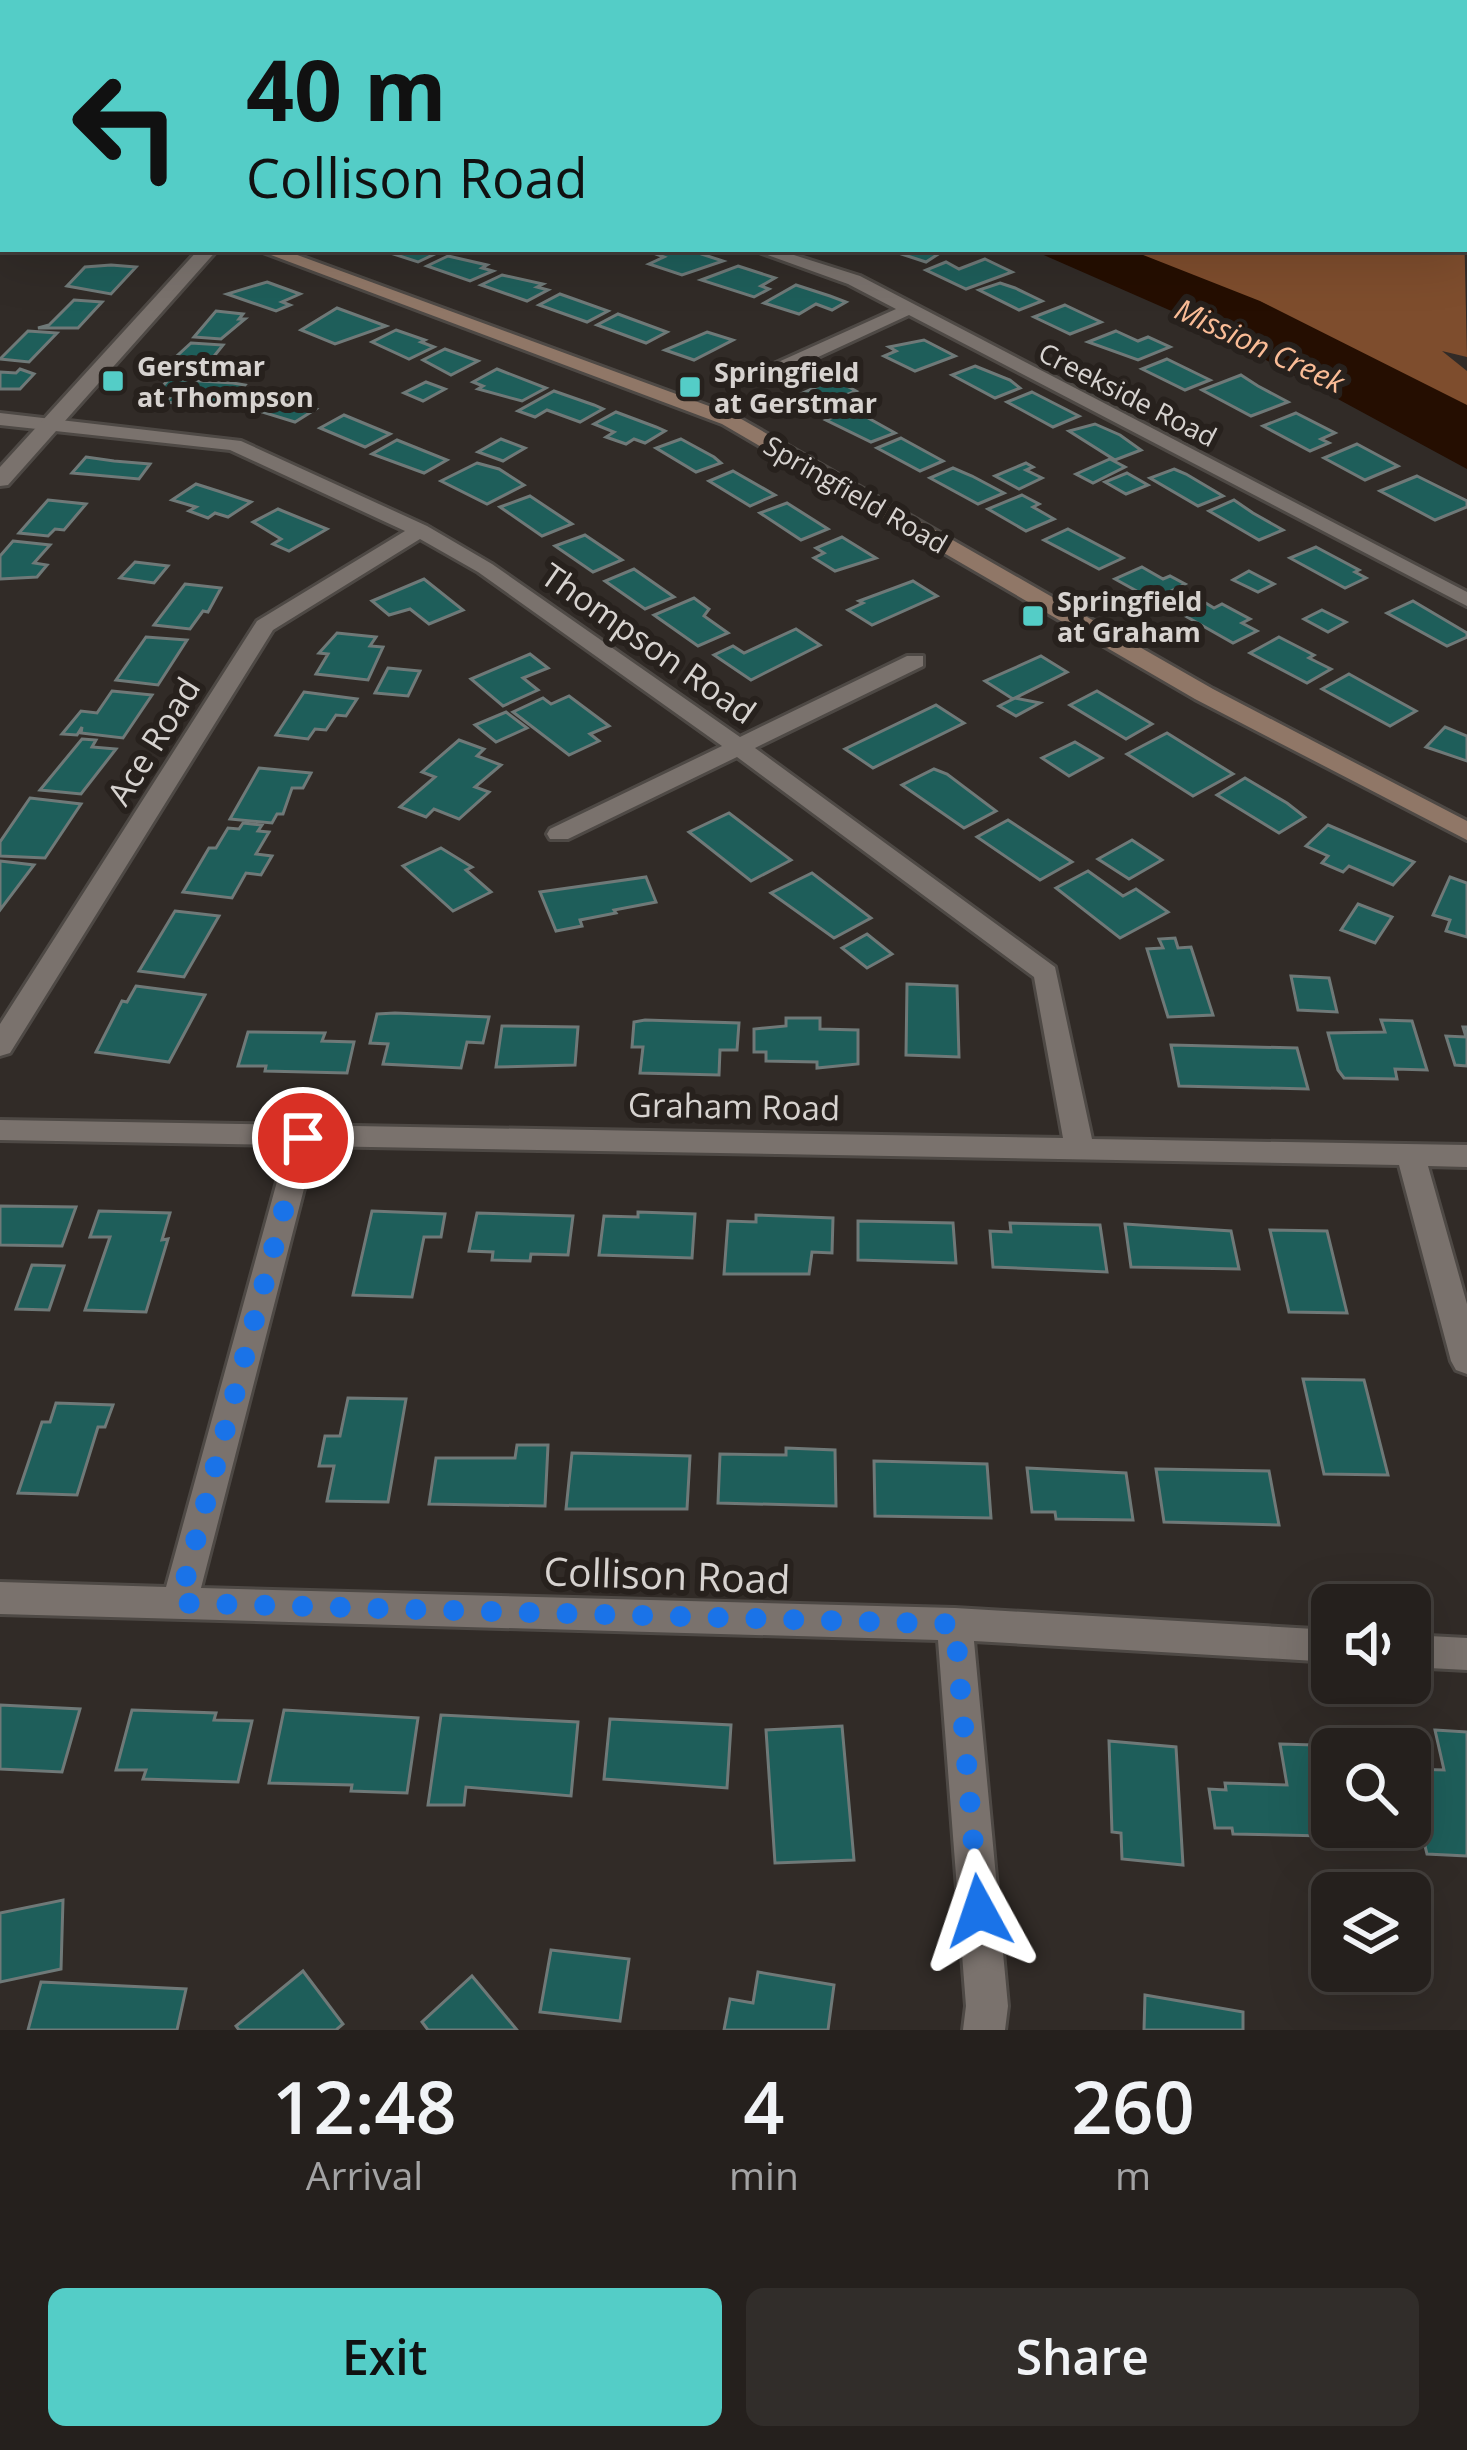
<!DOCTYPE html>
<style>
:root{--surface:#25201d;--page:#312d2a;--text:#f1f3f6;--muted:#a3a3a4;--line:#423e3b;--accent:#54cdc7}
body{margin:0;font-family:"Open Sans",sans-serif;background:var(--page);color:var(--text);height:100vh;display:flex;flex-direction:column;font-size:45px;white-space:nowrap}
*{box-sizing:border-box;margin:0}
p{font-size:39px;color:var(--muted)}
.icon{flex:none;width:66px;height:66px;fill:none;stroke:currentColor;stroke-width:2;stroke-linecap:round;stroke-linejoin:round}
.map{position:relative;height:2030px;overflow:hidden}
.drawer{display:flex;flex-direction:column;background:var(--surface);flex:1}
.drawer>*{flex:none}
.banner{position:absolute;left:0px;top:0px;width:1467px;height:252px;box-shadow:0 12px 48px #0002,0 0 0 3px var(--line);background:#54cdc7;color:#111;overflow:hidden}
.buttons{position:absolute;left:1311px;top:1584px;display:grid;gap:24px}
.buttons a{display:grid;place-items:center;width:120px;height:120px;border-radius:18px;background:var(--surface);box-shadow:0 12px 48px #0002,0 0 0 3px var(--line);font-size:60px}
.pin{position:absolute;display:grid;place-items:center;width:102px;height:102px;color:#fff;margin:-51px;border:6px solid #fff;border-radius:50%;box-shadow:0 3px 12px #0007}
.me{position:absolute;width:132px;margin:-66px;rotate:355deg;stroke-linejoin:round;filter:drop-shadow(0 0 9px #0008)}
.turn{display:flex;align-items:center;gap:42px;height:252px;padding:0 48px;font-size:54px}
.turn .icon{width:156px;height:156px;stroke-width:2.5}
.turn b{display:block;font-size:84px;line-height:102px}
.eta{display:flex;justify-content:space-evenly;align-items:center;height:204px;text-align:center}
.eta b{font-size:72px;font-weight:600;line-height:84px}
.cta{display:flex;gap:24px;margin-top:auto;padding:24px 48px}
.cta a{flex:1;height:138px;border-radius:18px;background:var(--accent);color:#111;font-size:48px;font-weight:600;line-height:138px;text-align:center}
.cta a+a{background:var(--page);color:var(--text)}
.map>svg:first-child{display:block}
.forest{fill:#7e4d2d}
.water{fill:#250e01}
.building{fill:#1e5e5a;stroke:#6f7978;stroke-width:3}
.lines{fill:none;stroke-linecap:round;stroke-linejoin:round}
.minor-casing{stroke:#4e4945;stroke-width:6}
.tertiary-casing{stroke:#4e4945;stroke-width:6}
.secondary-casing{stroke:#4e4945;stroke-width:6}
.minor{fill:#7a726d;fill-rule:evenodd}
.tertiary{fill:#7a726d;fill-rule:evenodd}
.secondary{fill:#907767;fill-rule:evenodd}
.route{stroke:#1a73e8;stroke-width:21;stroke-dasharray:0 37.8}
.poi-dot{fill:#54cdc7;stroke:#27211d;stroke-width:4.5}
.labels{text-anchor:middle;dominant-baseline:central;stroke-width:12;stroke-linejoin:round;paint-order:stroke}
.far-poi-label{font-size:27px;font-weight:bold;fill:#d7d3d0;stroke:#27211d;text-anchor:start}
.far-street-label{font-size:27px;fill:#d7d3d0;stroke:#27211d}
.far-water-label{font-size:30px;font-style:italic;fill:#fabc96;stroke:#27211d}
.street-label{font-size:33px;fill:#d7d3d0;stroke:#27211d}
.near-street-label{font-size:39px;fill:#d7d3d0;stroke:#27211d}
</style>
<div class="map">
<svg width="1467" height="2030" viewBox="0 0 1467 2030">
<rect width="100%" height="100%" fill="#312b27"/>
<polygon class="forest" points="1464,223 1467,357 1442,351 1467,371 1467,407 1116,249 1464,249"/>
<polygon class="water" points="1030,249 1128,249 1260,301 1467,405 1467,469 1192,320"/>
<g class="building">
<polygon points="378,249 431,249 439,252 418,262"/>
<polygon points="666,249 686,249 723,261 682,275 649,264 664,257 656,254"/>
<polygon points="886,249 946,249 926,262"/>
<polygon points="448,256 487,265 482,268 493,271 470,281 427,266"/>
<polygon points="985,259 1012,272 966,289 926,270 946,262 959,269"/>
<polygon points="111,265 136,267 111,294 67,286 85,267"/>
<polygon points="738,266 775,278 761,286 769,289 754,297 701,280"/>
<polygon points="502,275 543,284 537,287 548,290 527,301 481,285"/>
<polygon points="267,282 300,294 282,302 290,305 276,311 227,294"/>
<polygon points="1000,283 1015,288 1042,301 1019,310 979,290"/>
<polygon points="796,285 830,296 846,302 832,310 816,304 799,314 764,303"/>
<polygon points="560,294 608,311 587,322 539,305"/>
<polygon points="74,300 102,302 78,328 38,328 49,325"/>
<polygon points="1065,305 1101,322 1070,334 1034,317"/>
<polygon points="337,308 386,326 335,344 301,330"/>
<polygon points="216,311 243,314 239,319 245,319 221,339 194,337"/>
<polygon points="618,314 667,332 646,343 597,325"/>
<polygon points="396,330 425,340 421,342 434,347 409,359 372,342"/>
<polygon points="28,331 57,333 29,362 0,359"/>
<polygon points="1116,331 1138,341 1148,337 1170,347 1138,360 1088,342"/>
<polygon points="707,332 733,340 694,360 665,350"/>
<polygon points="924,340 955,356 915,371 884,356 896,351 889,347"/>
<polygon points="191,343 223,345 211,360 226,361 218,371 203,374 167,372 173,365 167,365"/>
<polygon points="445,349 478,361 451,375 423,360"/>
<polygon points="1167,359 1210,380 1185,390 1142,369"/>
<polygon points="975,366 1010,380 1020,388 995,398 952,375"/>
<polygon points="20,369 34,374 20,389 0,389 0,372 16,373"/>
<polygon points="497,369 546,388 522,401 478,389 483,386 473,382"/>
<polygon points="1241,375 1258,386 1288,402 1251,416 1202,390"/>
<polygon points="169,379 233,383 245,385 235,397 224,396 214,407 166,402 175,392 159,390"/>
<polygon points="834,379 856,391 811,409 792,398"/>
<polygon points="426,382 445,389 423,401 404,393"/>
<polygon points="554,391 594,405 603,409 580,422 547,410 535,417 518,411"/>
<polygon points="1032,392 1079,416 1053,427 1007,402"/>
<polygon points="268,393 316,409 295,422 246,407"/>
<polygon points="852,409 895,433 871,442 826,420"/>
<polygon points="616,412 656,427 665,431 645,443 634,439 626,444 606,437 614,432 594,424"/>
<polygon points="1296,413 1335,433 1321,439 1329,443 1310,451 1263,426"/>
<polygon points="344,415 390,434 365,447 320,428"/>
<polygon points="1095,424 1120,435 1141,450 1115,460 1069,431"/>
<polygon points="901,438 943,461 920,471 877,448"/>
<polygon points="501,439 525,448 503,461 478,452"/>
<polygon points="681,439 714,457 721,463 696,472 656,448"/>
<polygon points="397,440 447,460 424,473 372,454"/>
<polygon points="1357,444 1398,466 1365,480 1324,458"/>
<polygon points="86,457 114,461 150,464 139,479 72,473"/>
<polygon points="1110,459 1125,467 1093,483 1076,474"/>
<polygon points="477,463 499,469 524,485 487,504 441,481"/>
<polygon points="1026,463 1033,467 1026,470 1042,478 1019,489 995,476"/>
<polygon points="953,468 972,476 1004,493 978,504 930,478"/>
<polygon points="1174,469 1186,474 1223,496 1198,506 1150,478"/>
<polygon points="733,471 775,495 750,506 709,481"/>
<polygon points="1127,473 1148,485 1126,494 1105,482"/>
<polygon points="1417,476 1467,501 1467,507 1435,520 1380,491"/>
<polygon points="196,484 218,491 251,502 228,517 215,513 208,518 189,511 196,507 172,500"/>
<polygon points="1022,495 1039,504 1033,507 1054,519 1026,531 988,509"/>
<polygon points="530,496 572,524 542,536 500,507"/>
<polygon points="48,500 86,504 64,530 55,529 48,536 19,533"/>
<polygon points="1234,500 1253,513 1283,530 1259,540 1209,511"/>
<polygon points="787,503 828,529 801,540 760,513"/>
<polygon points="278,509 327,529 289,551 273,544 281,539 253,522"/>
<polygon points="1068,529 1123,558 1099,569 1044,540"/>
<polygon points="585,535 622,560 593,572 555,546"/>
<polygon points="842,537 876,558 835,571 814,558 824,553 816,548"/>
<polygon points="13,541 50,545 34,563 47,565 37,577 0,579 0,556"/>
<polygon points="1316,547 1359,570 1355,572 1366,578 1345,588 1290,558"/>
<polygon points="135,562 168,566 154,583 120,578"/>
<polygon points="1142,567 1163,579 1170,576 1185,584 1153,600 1115,579"/>
<polygon points="634,569 674,597 645,609 605,581"/>
<polygon points="1249,571 1274,584 1258,592 1233,580"/>
<polygon points="424,579 463,610 429,624 410,609 389,615 372,601"/>
<polygon points="913,581 937,596 872,625 848,610 863,603 859,601"/>
<polygon points="185,584 221,588 208,612 203,611 190,629 154,625"/>
<polygon points="694,598 709,609 704,616 728,633 698,646 654,615"/>
<polygon points="1413,601 1467,633 1467,637 1447,646 1387,613"/>
<polygon points="1204,602 1214,608 1222,604 1250,619 1242,623 1257,631 1233,643 1180,613"/>
<polygon points="1322,610 1346,622 1328,632 1304,619"/>
<polygon points="796,629 820,645 751,680 714,655 733,646 744,653"/>
<polygon points="337,633 376,637 370,646 383,647 368,680 316,674 328,654 319,653"/>
<polygon points="146,637 187,640 158,685 116,680"/>
<polygon points="1279,637 1314,655 1309,658 1331,669 1307,683 1250,653"/>
<polygon points="530,654 548,668 523,678 538,690 503,706 471,679"/>
<polygon points="1041,656 1067,672 1015,698 1040,703 1016,716 999,706 1013,699 985,681"/>
<polygon points="388,668 420,671 408,696 375,693"/>
<polygon points="1349,674 1416,711 1390,726 1322,689"/>
<polygon points="112,691 152,695 123,738 81,733 82,727 77,735 62,734 81,711 97,713"/>
<polygon points="1097,691 1152,724 1126,739 1070,705"/>
<polygon points="304,692 357,699 346,716 336,715 326,730 315,729 308,739 276,735"/>
<polygon points="569,696 609,726 590,734 599,741 569,755 513,712 543,698 551,704"/>
<polygon points="936,705 964,723 873,768 845,749"/>
<polygon points="506,712 527,728 496,742 475,725"/>
<polygon points="1445,727 1467,736 1467,761 1426,747"/>
<polygon points="1167,733 1233,774 1193,796 1127,754"/>
<polygon points="82,739 96,740 92,747 116,749 81,794 40,790"/>
<polygon points="459,740 484,749 477,756 501,765 475,787 489,792 459,819 434,809 426,817 400,807 435,777 422,772"/>
<polygon points="1075,742 1102,758 1069,776 1042,758"/>
<polygon points="259,768 311,773 303,788 292,788 283,814 277,814 272,823 230,819"/>
<polygon points="934,769 947,774 996,811 964,828 902,785"/>
<polygon points="1245,778 1287,803 1305,817 1279,833 1217,795"/>
<polygon points="30,798 81,804 45,858 0,856 0,842"/>
<polygon points="729,813 791,860 751,881 689,832"/>
<polygon points="1008,820 1072,862 1040,880 977,837"/>
<polygon points="243,823 262,825 258,831 269,832 256,854 272,856 261,875 246,873 232,898 183,892 209,848 216,848 228,828 239,829"/>
<polygon points="1328,825 1414,862 1393,885 1349,866 1343,872 1322,863 1328,856 1306,846"/>
<polygon points="1132,840 1162,860 1129,879 1098,859"/>
<polygon points="441,848 472,867 466,870 491,892 453,911 403,866"/>
<polygon points="0,861 34,865 0,910"/>
<polygon points="1088,871 1123,896 1136,889 1168,912 1120,938 1056,888"/>
<polygon points="812,873 871,918 834,938 771,893"/>
<polygon points="646,877 656,902 614,910 616,913 580,920 582,926 556,931 540,892"/>
<polygon points="1450,877 1467,883 1467,937 1446,931 1450,920 1433,915"/>
<polygon points="1358,904 1392,917 1375,943 1341,930"/>
<polygon points="175,911 219,916 184,977 139,971"/>
<polygon points="867,934 892,954 867,968 842,948"/>
<polygon points="1175,938 1178,948 1191,947 1213,1015 1168,1017 1147,949 1163,948 1159,939"/>
<polygon points="1291,976 1329,978 1337,1012 1298,1010"/>
<polygon points="907,984 957,986 959,1057 906,1055"/>
<polygon points="136,986 205,995 169,1062 96,1052 122,1001 127,1002"/>
<polygon points="377,1014 395,1013 489,1017 483,1043 467,1042 461,1068 383,1064 388,1044 370,1043"/>
<polygon points="786,1018 820,1018 820,1029 858,1030 858,1064 817,1068 817,1062 766,1061 766,1052 754,1052 754,1029 786,1026"/>
<polygon points="645,1020 739,1023 737,1050 720,1050 719,1075 640,1073 643,1047 632,1047 634,1022"/>
<polygon points="1381,1020 1412,1021 1427,1070 1395,1069 1397,1079 1344,1078 1338,1070 1328,1033 1385,1032"/>
<polygon points="502,1026 578,1027 575,1065 496,1067"/>
<polygon points="1463,1027 1467,1027 1467,1066 1455,1065 1446,1036 1466,1037"/>
<polygon points="248,1032 325,1033 322,1041 354,1042 347,1073 265,1071 266,1066 238,1066"/>
<polygon points="1171,1045 1297,1048 1308,1089 1179,1086"/>
<polygon points="0,1206 76,1207 62,1246 0,1245"/>
<polygon points="99,1211 170,1213 162,1240 168,1239 146,1312 85,1310 110,1237 90,1237"/>
<polygon points="372,1211 445,1214 441,1237 424,1237 412,1297 353,1295"/>
<polygon points="638,1212 695,1214 692,1258 599,1255 604,1216 638,1217"/>
<polygon points="477,1213 573,1216 568,1255 531,1254 530,1261 492,1260 493,1252 469,1251"/>
<polygon points="756,1215 833,1218 832,1253 812,1252 809,1274 724,1274 728,1221 756,1222"/>
<polygon points="858,1221 953,1223 956,1263 858,1260"/>
<polygon points="1010,1223 1100,1225 1107,1272 993,1267 990,1231 1011,1232"/>
<polygon points="1125,1224 1231,1231 1239,1269 1131,1267"/>
<polygon points="1270,1230 1327,1231 1347,1313 1289,1312"/>
<polygon points="32,1265 64,1266 49,1310 16,1309"/>
<polygon points="1303,1379 1364,1380 1388,1475 1324,1474"/>
<polygon points="348,1398 406,1399 388,1502 327,1501 334,1466 319,1466 325,1436 340,1436"/>
<polygon points="56,1403 113,1405 105,1427 98,1427 77,1495 18,1493 42,1422 50,1422"/>
<polygon points="517,1445 548,1445 545,1506 429,1504 436,1458 515,1458"/>
<polygon points="786,1448 835,1450 836,1506 718,1503 720,1454 786,1455"/>
<polygon points="572,1453 690,1456 687,1509 566,1509"/>
<polygon points="874,1461 987,1464 991,1518 875,1516"/>
<polygon points="1027,1468 1126,1473 1133,1520 1056,1519 1055,1512 1032,1512"/>
<polygon points="1156,1469 1269,1471 1279,1525 1164,1522"/>
<polygon points="0,1705 80,1709 62,1772 0,1769"/>
<polygon points="132,1710 216,1713 214,1720 252,1721 238,1782 143,1779 146,1770 116,1770"/>
<polygon points="284,1710 418,1718 407,1793 351,1791 352,1785 269,1783"/>
<polygon points="441,1715 578,1722 571,1796 466,1787 464,1805 428,1805"/>
<polygon points="610,1719 731,1725 727,1788 604,1779"/>
<polygon points="842,1726 854,1860 775,1863 766,1730"/>
<polygon points="1435,1730 1467,1732 1467,1856 1427,1854 1425,1846 1393,1845 1389,1827 1410,1827 1410,1795 1415,1795 1410,1769 1444,1770"/>
<polygon points="1109,1741 1176,1747 1183,1865 1122,1859 1121,1833 1112,1832"/>
<polygon points="1280,1744 1349,1746 1332,1749 1332,1827 1366,1827 1368,1837 1233,1834 1232,1828 1215,1828 1209,1789 1226,1790 1225,1783 1287,1785"/>
<polygon points="63,1900 61,1969 0,1982 0,1913"/>
<polygon points="551,1950 629,1959 620,2021 540,2012"/>
<polygon points="303,1971 343,2024 336,2030 239,2030 236,2026"/>
<polygon points="758,1972 834,1985 828,2030 724,2030 730,1999 753,2003"/>
<polygon points="472,1976 517,2030 428,2030 422,2022"/>
<polygon points="41,1982 186,1989 177,2030 28,2030"/>
<polygon points="1145,1995 1243,2012 1243,2030 1144,2030"/>
</g>
<g class="lines">
<defs>
<g id="minor">
<polygon points="33,0 47,0 49,3 35,3"/>
<polygon points="3,48 3,58 0,59 0,49"/>
<polygon points="3,166 3,178 0,179 0,167"/>
<polygon points="751,249 775,249 860,276 1467,592 1467,606 909,315 777,376 765,376 765,368 896,309 848,284"/>
<polygon points="0,413 241,441 427,526 492,564 740,737 907,656 923,656 923,666 755,748 1055,967 1092,1139 1467,1145 1467,1167 1428,1166 1467,1304 1467,1374 1456,1370 1451,1361 1399,1165 315,1146 201,1588 955,1608 1332,1630 1332,1662 974,1641 1008,2006 1005,2030 963,2030 966,2006 938,1640 0,1614 0,1582 166,1587 287,1145 0,1140 0,1120 1063,1138 1034,977 737,757 568,839 550,839 547,834 550,829 722,746 478,572 420,539 273,630 10,1053 0,1056 0,1024 257,621 405,531 230,450 0,425"/>
<polygon points="1410,1635 1467,1638 1467,1670 1410,1667"/>
</g>
<polygon id="tertiary" points="199,249 218,249 8,485 0,486 0,467"/>
<g id="secondary">
<polygon points="0,152 3,153 3,163 0,162"/>
<polygon points="255,249 281,249 736,416 1213,689 1467,821 1467,840 1195,699 722,424"/>
</g>
</defs>
<use href="#minor" class="minor-casing"/>
<use href="#tertiary" class="tertiary-casing"/>
<use href="#secondary" class="secondary-casing"/>
<use href="#minor" class="minor"/>
<use href="#tertiary" class="tertiary"/>
<use href="#secondary" class="secondary"/>
</g>
<g class="lines">
<polyline class="route" points="303,1138 179,1603 955,1624 979,1911"/>
</g>
<g class="poi-dot">
<rect x="101" y="369" width="24" height="24" rx="6"/>
<rect x="678" y="375" width="24" height="24" rx="6"/>
<rect x="1021" y="604" width="24" height="24" rx="6"/>
</g>
<g class="labels">
<g class="far-poi-label">
<text x="137" y="365">Gerstmar<tspan x="137" dy="31">at Thompson</tspan></text>
<text x="714" y="371">Springfield<tspan x="714" dy="31">at Gerstmar</tspan></text>
<text x="1057" y="600">Springfield<tspan x="1057" dy="31">at Graham</tspan></text>
</g>
<g class="far-street-label">
<text transform="translate(1128 394) rotate(27)">Creekside Road</text>
<text transform="translate(856 494) rotate(30)">Springfield Road</text>
</g>
<g class="far-water-label">
<text transform="translate(1260 345) rotate(25)">Mission Creek</text>
</g>
<g class="street-label">
<text transform="translate(649 643) rotate(35)">Thompson Road</text>
<text transform="translate(153 741) rotate(-58)">Ace Road</text>
<text transform="translate(734 1106) rotate(1)">Graham Road</text>
</g>
<g class="near-street-label">
<text transform="translate(667 1574) rotate(2)">Collison Road</text>
</g>
</g>
</svg>
<div class="buttons">
<a><svg class="icon" aria-label="sound" viewBox="0 0 24 24"><path d="M4 9h4l5-4v14l-5-4H4zM17 9q2 3 0 6"/></svg></a>
<a><svg class="icon" aria-label="search" viewBox="0 0 24 24"><circle cx="10" cy="10" r="6"/><path d="M15 15l6 6"/></svg></a>
<a><svg class="icon" aria-label="layers" viewBox="0 0 24 24"><path d="M12 4l9 5-9 5-9-5zM3 14l9 5 9-5"/></svg></a>
</div>
<div class="pin" style="left:303px;top:1138px;background:#d93025"><svg class="icon" aria-label="arrive" viewBox="0 0 24 24"><path d="M6 21V4h12l-3 4 3 4H6"/></svg></div>
<svg class="me" style="left:979px;top:1911px" viewBox="-20 -20 40 40"><path d="M0-17L14 15 0 8-14 15z" fill="#1a73e8" stroke="#fff" stroke-width="4"/></svg>
<div class="banner">
<div class="turn"><svg class="icon" aria-label="left" viewBox="0 0 24 24"><path d="M17 20v-9H6M10 6l-5 5 5 5"/></svg><div><b>40 m</b>Collison Road</div></div>
</div>
</div>
<section class="drawer">
<div class="eta">
<div><b>12:48</b><p>Arrival</p></div>
<div><b>4</b><p>min</p></div>
<div><b>260</b><p>m</p></div>
</div>
<div class="cta"><a>Exit</a><a>Share</a></div>
</section>
